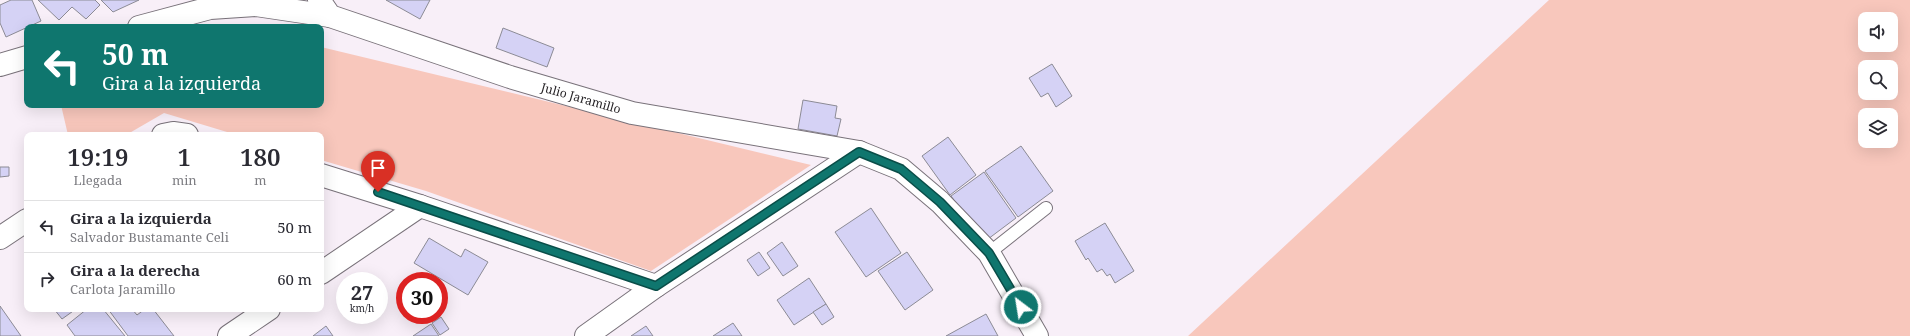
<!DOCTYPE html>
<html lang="es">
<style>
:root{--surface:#fff;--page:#f7f7f7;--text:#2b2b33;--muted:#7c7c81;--line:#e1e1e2}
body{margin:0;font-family:"Noto Serif",serif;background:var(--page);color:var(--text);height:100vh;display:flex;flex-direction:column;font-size:15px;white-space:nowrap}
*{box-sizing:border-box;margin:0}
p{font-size:13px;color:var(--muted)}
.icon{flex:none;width:22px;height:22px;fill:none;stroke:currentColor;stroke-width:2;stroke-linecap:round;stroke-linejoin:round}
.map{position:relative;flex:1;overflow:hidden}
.side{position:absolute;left:24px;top:132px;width:300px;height:180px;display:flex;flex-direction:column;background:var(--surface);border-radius:8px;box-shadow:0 4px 16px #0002}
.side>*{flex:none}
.hud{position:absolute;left:24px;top:24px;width:300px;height:84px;border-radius:8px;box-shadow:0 4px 16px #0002;background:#0f766e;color:#fff;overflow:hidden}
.fabs{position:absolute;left:1858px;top:12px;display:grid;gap:8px}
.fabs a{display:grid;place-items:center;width:40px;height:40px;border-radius:8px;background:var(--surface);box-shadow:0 4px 16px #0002;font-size:20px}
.speed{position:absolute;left:336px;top:272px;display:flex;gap:8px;font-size:20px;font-weight:700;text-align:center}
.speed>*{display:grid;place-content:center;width:52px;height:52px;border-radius:50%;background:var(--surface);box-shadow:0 4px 16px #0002;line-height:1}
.speed small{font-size:10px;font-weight:400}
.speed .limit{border:6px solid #d22;background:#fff;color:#111}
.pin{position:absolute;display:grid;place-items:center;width:34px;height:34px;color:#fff;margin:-41px -17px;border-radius:50% 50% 50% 0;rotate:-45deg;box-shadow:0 0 4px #0007}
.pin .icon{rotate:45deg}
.me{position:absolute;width:44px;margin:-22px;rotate:329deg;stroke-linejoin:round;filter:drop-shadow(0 0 3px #0008)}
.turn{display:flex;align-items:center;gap:14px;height:84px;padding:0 12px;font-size:18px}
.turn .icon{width:52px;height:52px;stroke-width:2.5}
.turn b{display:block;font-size:28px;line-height:34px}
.eta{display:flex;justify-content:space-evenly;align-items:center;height:68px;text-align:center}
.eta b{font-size:24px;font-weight:600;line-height:28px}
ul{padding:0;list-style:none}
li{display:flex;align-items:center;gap:12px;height:52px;padding:0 12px;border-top:1px solid var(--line)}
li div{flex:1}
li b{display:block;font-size:15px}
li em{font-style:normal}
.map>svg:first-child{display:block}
.green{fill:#f8c7bc;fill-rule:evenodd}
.building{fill:#d5d2f5;stroke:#8c8b95}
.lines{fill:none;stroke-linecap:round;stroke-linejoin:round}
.lane-casing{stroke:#79727a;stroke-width:14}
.street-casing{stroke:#79727a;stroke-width:24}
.lane{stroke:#fff;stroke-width:12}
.street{stroke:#fff;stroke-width:22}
.route-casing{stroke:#0a4d48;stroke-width:10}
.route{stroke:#0f766e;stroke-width:7}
.labels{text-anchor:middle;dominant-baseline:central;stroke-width:3.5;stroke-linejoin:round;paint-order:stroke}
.street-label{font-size:12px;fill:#282528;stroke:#fff}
</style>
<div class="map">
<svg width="1910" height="336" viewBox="0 0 1910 336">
<rect width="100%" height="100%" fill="#f8eff8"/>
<g class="green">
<path d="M 1549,0 L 1910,0 L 1910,336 L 1188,336 ZM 1865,19 L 1891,19 L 1891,45 L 1865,45 ZM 1865,67 L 1891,67 L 1891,93 L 1865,93 ZM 1865,115 L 1891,115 L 1891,141 L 1865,141 Z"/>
<polygon points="321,47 811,165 651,271 426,191 321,160 321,135 237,135 164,113 126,135 68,135 61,105 321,105"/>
</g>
<g class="building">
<polygon points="11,0 32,0 41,21 6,37 0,23 0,5"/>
<polygon points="38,0 95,0 100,5 86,19 72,7 59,20"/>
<polygon points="101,0 139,0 113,12"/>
<polygon points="386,0 430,0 420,19"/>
<polygon points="503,28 554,48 547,67 496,48"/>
<polygon points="1052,64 1072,96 1056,107 1048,93 1041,97 1029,78"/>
<polygon points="803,100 837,106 835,118 841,119 837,136 798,129"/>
<polygon points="948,137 976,175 950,195 922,156"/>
<polygon points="1021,146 1053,191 1018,217 985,171"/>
<polygon points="0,167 9,167 9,176 0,177"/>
<polygon points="984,172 1016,218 984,242 951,196"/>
<polygon points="871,208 901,253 866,277 835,232"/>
<polygon points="1105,223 1134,271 1115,283 1110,274 1107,276 1102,269 1097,272 1088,258 1086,260 1075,241"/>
<polygon points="429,238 461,257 465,249 488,262 468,295 414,263"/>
<polygon points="782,242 798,266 783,276 767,253"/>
<polygon points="759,252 770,268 758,276 747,260"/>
<polygon points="907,252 933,290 905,310 878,271"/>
<polygon points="809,278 826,304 794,325 777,300"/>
<polygon points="826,304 834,317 822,325 813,312"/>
<polygon points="0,306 21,336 0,336"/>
<polygon points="54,309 76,309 62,319"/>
<polygon points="87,309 103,309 125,336 75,336 67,325"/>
<polygon points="108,309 132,309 137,315 145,309 153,309 174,336 128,336"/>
<polygon points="986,314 998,336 946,336"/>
<polygon points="441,317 449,329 440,335 432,323"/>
<polygon points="733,323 742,336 713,336"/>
<polygon points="431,324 439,336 413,336"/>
<polygon points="326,326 333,336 313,336"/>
<polygon points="646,326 653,336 631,336"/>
</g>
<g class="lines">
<defs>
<polyline id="lane" points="989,253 1046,208"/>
<g id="street">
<polyline points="319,0 330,16 510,77 632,113 859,152 901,169 940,202 989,253 1037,336"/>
<polyline points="139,27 210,8 256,5 330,16"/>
<polyline points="0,65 27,57"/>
<polyline points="163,135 173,133 187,135"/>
<polyline points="321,175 420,206 656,286"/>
<polyline points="0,238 27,220"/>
<polyline points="321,273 420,206"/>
<polyline points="229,336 269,309"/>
<polyline points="586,336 656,286 859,152"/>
</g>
</defs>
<use href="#lane" class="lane-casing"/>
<use href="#street" class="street-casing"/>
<use href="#lane" class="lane"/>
<use href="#street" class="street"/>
</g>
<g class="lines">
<defs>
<polyline id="route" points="378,192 656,286 859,152 901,169 940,202 989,253 1021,307"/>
</defs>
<use href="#route" class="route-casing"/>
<use href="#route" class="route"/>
</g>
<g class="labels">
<g class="street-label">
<text transform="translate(581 98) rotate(16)">Julio Jaramillo</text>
</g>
</g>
</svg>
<div class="fabs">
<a><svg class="icon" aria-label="sound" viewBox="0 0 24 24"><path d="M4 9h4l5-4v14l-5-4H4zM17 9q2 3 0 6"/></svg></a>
<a><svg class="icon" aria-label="search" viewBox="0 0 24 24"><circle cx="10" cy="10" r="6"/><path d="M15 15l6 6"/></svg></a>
<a><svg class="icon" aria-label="layers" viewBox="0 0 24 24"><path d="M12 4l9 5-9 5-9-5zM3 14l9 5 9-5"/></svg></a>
</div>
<div class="speed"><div>27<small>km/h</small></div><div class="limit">30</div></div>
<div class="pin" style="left:378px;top:192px;background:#d93025"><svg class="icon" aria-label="arrive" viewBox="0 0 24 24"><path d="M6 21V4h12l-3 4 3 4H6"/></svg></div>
<svg class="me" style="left:1021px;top:307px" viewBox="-20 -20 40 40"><circle r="17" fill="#0f766e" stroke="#fff" stroke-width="3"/><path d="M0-11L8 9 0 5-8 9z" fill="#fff"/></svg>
<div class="hud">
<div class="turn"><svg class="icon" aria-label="left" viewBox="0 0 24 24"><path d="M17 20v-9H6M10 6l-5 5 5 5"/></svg><div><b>50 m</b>Gira a la izquierda</div></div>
</div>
<section class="side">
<div class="eta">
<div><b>19:19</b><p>Llegada</p></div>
<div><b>1</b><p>min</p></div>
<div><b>180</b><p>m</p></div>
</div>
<ul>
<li><svg class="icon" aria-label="left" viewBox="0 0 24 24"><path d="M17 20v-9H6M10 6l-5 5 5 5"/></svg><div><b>Gira a la izquierda</b><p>Salvador Bustamante Celi</p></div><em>50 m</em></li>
<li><svg class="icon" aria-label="right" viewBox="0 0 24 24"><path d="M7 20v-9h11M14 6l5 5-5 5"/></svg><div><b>Gira a la derecha</b><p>Carlota Jaramillo</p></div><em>60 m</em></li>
</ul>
</section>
</div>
